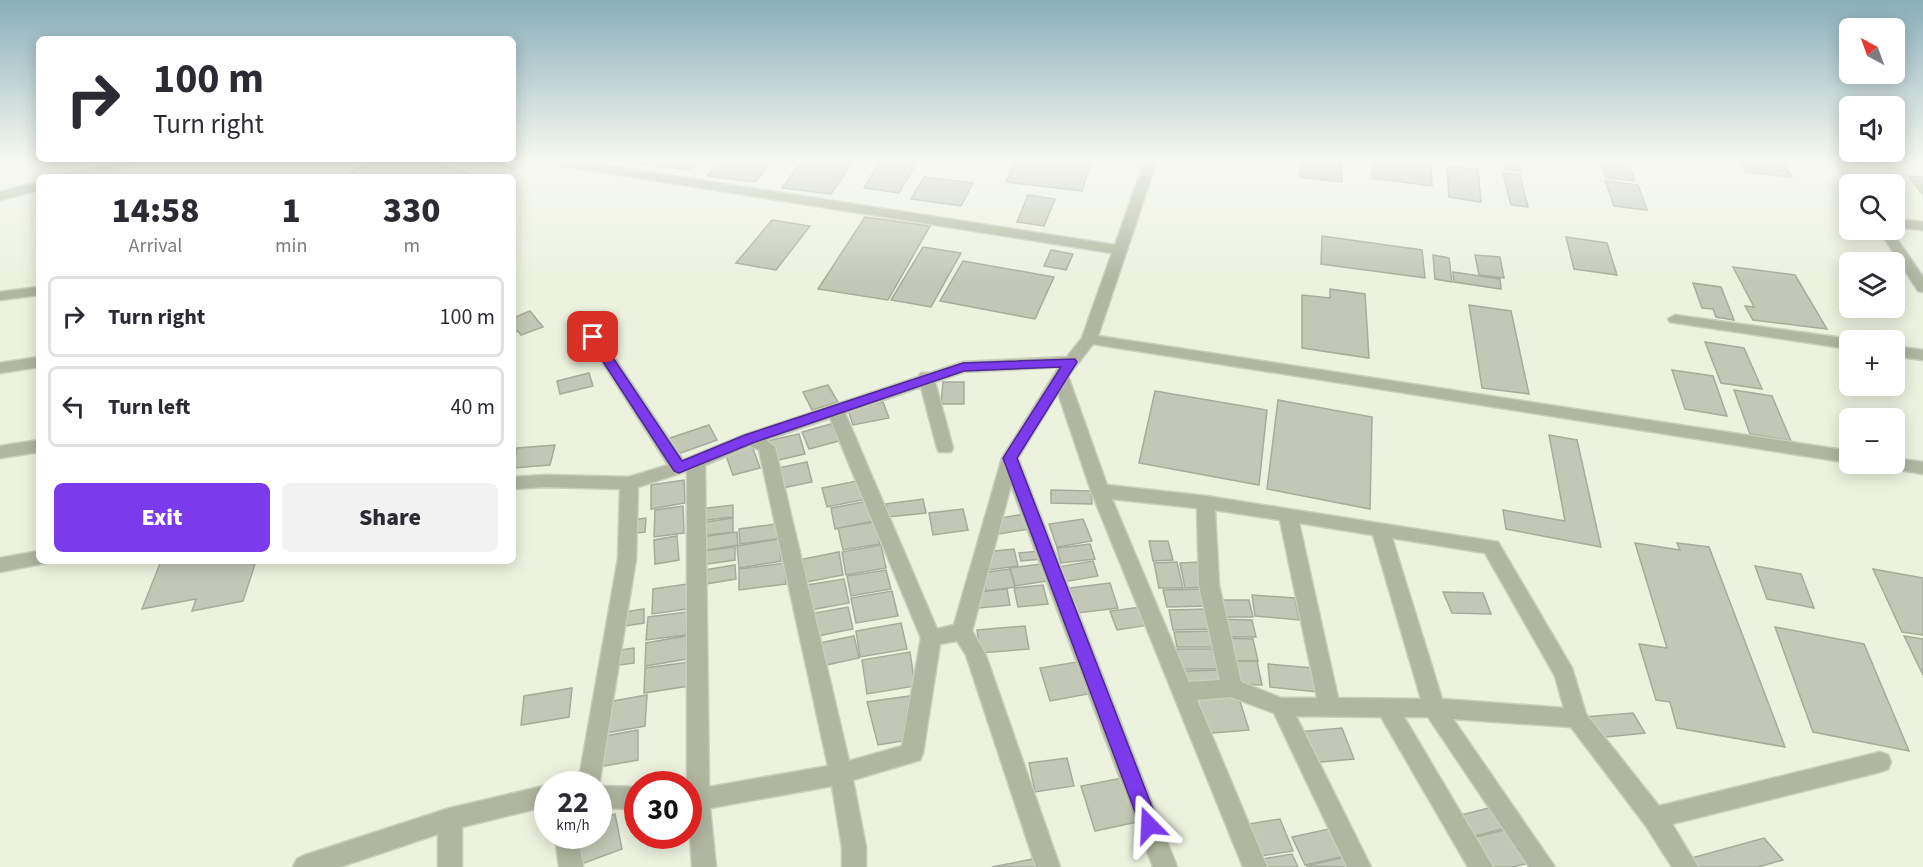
<!DOCTYPE html>
<meta charset="utf-8">
<style>
:root{--surface:#fff;--page:#f2f2f3;--text:#2b2b33;--muted:#7c7c81;--line:#e1e1e2;--accent:#7c3aed}
body{margin:0;font-family:"Source Sans 3",sans-serif;background:var(--page);color:var(--text);height:100vh;display:flex;flex-direction:column;font-size:22px;white-space:nowrap}
*{box-sizing:border-box;margin:0}
p{font-size:20px;color:var(--muted)}
.icon{flex:none;width:33px;height:33px;fill:none;stroke:currentColor;stroke-width:2;stroke-linecap:round;stroke-linejoin:round}
.map{position:relative;flex:1;overflow:hidden}
.panel{position:absolute;left:36px;top:174px;width:480px;height:390px;display:flex;flex-direction:column;background:var(--surface);border-radius:9px;box-shadow:0 3px 15px #0003}
.panel>*{flex:none}
.top-card{position:absolute;left:36px;top:36px;width:480px;height:126px;border-radius:9px;box-shadow:0 3px 15px #0003;background:#fff;color:var(--text);overflow:hidden}
.needle{width:39px;rotate:319deg}
.controls{position:absolute;left:1839px;top:18px;display:grid;gap:12px}
.controls a{display:grid;place-items:center;width:66px;height:66px;border-radius:9px;background:var(--surface);box-shadow:0 3px 15px #0003;font-size:30px}
.speed{position:absolute;left:534px;top:771px;display:flex;gap:12px;font-size:30px;font-weight:700;text-align:center}
.speed>*{display:grid;place-content:center;width:78px;height:78px;border-radius:50%;background:var(--surface);box-shadow:0 3px 15px #0003;line-height:1}
.speed small{font-size:15px;font-weight:400}
.speed .limit{border:9px solid #d22;background:#fff;color:#111}
.pin{position:absolute;display:grid;place-items:center;width:51px;height:51px;color:#fff;margin:-26px;border-radius:12px;box-shadow:0 3px 9px #0006}
.me{position:absolute;width:66px;margin:-33px;rotate:339deg;stroke-linejoin:round;filter:drop-shadow(0 0 4px #0008)}
.turn{display:flex;align-items:center;gap:21px;height:126px;padding:0 18px;font-size:27px}
.turn .icon{width:78px;height:78px;stroke-width:2.5}
.turn b{display:block;font-size:42px;line-height:51px}
.eta{display:flex;justify-content:space-evenly;align-items:center;height:102px;text-align:center}
.eta b{font-size:36px;font-weight:800;line-height:42px}
.action{display:flex;gap:12px;margin-top:auto;padding:12px 18px}
.action a{flex:1;height:69px;border-radius:9px;background:var(--accent);color:#fff;font-size:24px;font-weight:800;line-height:69px;text-align:center}
.action a+a{background:var(--page);color:var(--text)}
ul{padding:0;list-style:none}
li{display:flex;align-items:center;gap:18px;height:81px;margin:0 12px 9px;padding:0 6px;border:3px solid var(--line);border-radius:9px}
li div{flex:1}
li b{display:block;font-size:22px}
li em{font-style:normal}
.map>svg:first-child{display:block}
.building{fill:#c3c8b6;stroke:#a7ac9a;stroke-width:1.5}
.lines{fill:none;stroke-linecap:round;stroke-linejoin:round}
.minor-casing{stroke:#c9cebd;stroke-width:3}
.tertiary-casing{stroke:#c9cebd;stroke-width:3}
.minor{fill:#b0b69f;fill-rule:evenodd}
.tertiary{fill:#b0b69f;fill-rule:evenodd}
.route{fill:#7c3aed;stroke:#51269a;stroke-width:1.5}
</style>
<div class="map">
<svg width="1923" height="867" viewBox="0 0 1923 867">
<rect width="100%" height="100%" fill="#edf2df"/>
<g class="building">
<polygon points="374,160 429,160 480,177 366,177 351,172"/>
<polygon points="485,160 530,160 513,169"/>
<polygon points="606,160 700,160 692,170"/>
<polygon points="721,160 773,160 755,182 707,176"/>
<polygon points="803,160 854,160 831,194 782,188"/>
<polygon points="881,160 918,160 899,193 864,188"/>
<polygon points="1016,160 1044,160 1090,165 1082,191 1006,182"/>
<polygon points="1301,160 1341,160 1342,182 1300,177"/>
<polygon points="1373,160 1431,160 1432,186 1372,178"/>
<polygon points="1504,160 1519,160 1522,171 1506,169"/>
<polygon points="1600,160 1627,161 1635,181 1606,178"/>
<polygon points="1739,160 1781,160 1792,177 1746,172"/>
<polygon points="1447,166 1478,170 1481,202 1449,197"/>
<polygon points="1503,173 1520,175 1528,207 1511,205"/>
<polygon points="1909,176 1923,177 1923,195"/>
<polygon points="924,177 973,183 961,206 911,199"/>
<polygon points="1605,181 1638,185 1647,210 1614,206"/>
<polygon points="1028,195 1055,199 1044,226 1017,222"/>
<polygon points="865,217 930,226 888,300 818,289"/>
<polygon points="772,220 810,226 776,270 736,263"/>
<polygon points="1322,236 1422,250 1425,278 1321,264"/>
<polygon points="1566,237 1607,243 1617,275 1574,269"/>
<polygon points="923,247 961,253 931,307 891,300"/>
<polygon points="1051,250 1073,254 1066,270 1044,266"/>
<polygon points="1433,255 1449,258 1452,282 1435,279"/>
<polygon points="1475,255 1500,257 1504,278 1479,275"/>
<polygon points="963,261 1054,277 1035,319 940,301"/>
<polygon points="1733,267 1795,275 1827,329 1753,320 1745,306 1754,307"/>
<polygon points="1453,272 1500,279 1501,289 1454,282"/>
<polygon points="1693,283 1721,287 1734,320 1716,317 1713,309 1702,308"/>
<polygon points="1330,289 1365,294 1369,358 1302,348 1302,295 1330,298"/>
<polygon points="1469,305 1511,311 1529,394 1482,388"/>
<polygon points="530,311 543,327 521,335 518,331 514,333 513,318"/>
<polygon points="1705,342 1744,348 1762,389 1721,383"/>
<polygon points="1672,370 1713,376 1727,416 1685,409"/>
<polygon points="589,373 593,386 560,394 557,381"/>
<polygon points="943,382 964,382 964,404 941,404"/>
<polygon points="828,385 838,402 812,410 803,392"/>
<polygon points="1734,390 1772,396 1791,441 1750,434"/>
<polygon points="1155,391 1267,410 1259,485 1139,463"/>
<polygon points="1278,400 1372,417 1370,509 1267,489"/>
<polygon points="883,402 889,418 853,425 848,410"/>
<polygon points="831,424 839,441 809,449 802,432"/>
<polygon points="709,425 717,440 675,455 667,439"/>
<polygon points="799,434 805,454 774,461 767,441"/>
<polygon points="1549,435 1577,440 1601,547 1506,529 1503,510 1565,521"/>
<polygon points="555,445 550,465 513,468 517,448"/>
<polygon points="752,446 760,468 733,475 725,453"/>
<polygon points="807,462 812,482 782,488 778,468"/>
<polygon points="684,480 685,503 651,509 651,485"/>
<polygon points="861,480 867,499 827,507 822,488"/>
<polygon points="1051,490 1091,491 1092,504 1051,503"/>
<polygon points="923,499 926,513 888,517 886,504"/>
<polygon points="868,501 873,521 835,529 831,508"/>
<polygon points="733,505 733,517 698,521 699,509"/>
<polygon points="683,506 684,533 654,537 655,510"/>
<polygon points="963,509 968,530 933,535 929,513"/>
<polygon points="1030,513 1035,528 999,534 995,519"/>
<polygon points="646,518 645,532 629,534 630,520"/>
<polygon points="733,518 733,532 699,536 699,523"/>
<polygon points="1083,519 1092,541 1057,547 1049,524"/>
<polygon points="875,522 880,544 843,550 838,528"/>
<polygon points="776,524 777,539 740,544 739,529"/>
<polygon points="737,532 738,545 702,551 701,537"/>
<polygon points="677,536 679,560 655,564 654,540"/>
<polygon points="779,539 781,561 739,568 737,546"/>
<polygon points="1149,541 1168,541 1173,560 1153,561"/>
<polygon points="1635,543 1680,550 1677,543 1709,547 1785,747 1677,728 1670,702 1656,700 1639,644 1667,648"/>
<polygon points="1090,544 1095,559 1061,563 1057,548"/>
<polygon points="881,545 886,568 846,575 842,552"/>
<polygon points="735,547 735,560 701,565 701,551"/>
<polygon points="1014,549 1018,566 989,570 985,552"/>
<polygon points="1040,551 1042,559 1021,561 1019,553"/>
<polygon points="839,552 843,575 806,582 803,559"/>
<polygon points="161,561 256,561 243,601 192,611 196,599 142,609"/>
<polygon points="1093,561 1098,576 1063,582 1058,567"/>
<polygon points="1177,562 1183,588 1159,588 1154,563"/>
<polygon points="1200,562 1206,587 1185,588 1180,563"/>
<polygon points="785,563 786,584 739,590 739,569"/>
<polygon points="1049,563 1054,580 1015,586 1010,568"/>
<polygon points="735,565 736,579 699,585 699,571"/>
<polygon points="1755,566 1801,574 1814,608 1767,599"/>
<polygon points="1010,569 1015,587 986,591 981,573"/>
<polygon points="1873,569 1923,578 1923,635 1902,632"/>
<polygon points="886,570 891,589 851,596 847,576"/>
<polygon points="844,579 849,603 810,610 807,585"/>
<polygon points="1110,583 1118,608 1077,613 1070,588"/>
<polygon points="687,584 687,609 652,614 653,589"/>
<polygon points="1043,585 1048,604 1018,607 1014,588"/>
<polygon points="1007,589 1010,605 979,608 977,592"/>
<polygon points="1204,589 1208,606 1167,607 1163,590"/>
<polygon points="892,591 898,616 856,623 851,598"/>
<polygon points="1443,592 1483,593 1491,614 1452,613"/>
<polygon points="1252,595 1295,598 1299,620 1255,616"/>
<polygon points="1215,600 1249,600 1253,617 1218,617"/>
<polygon points="848,607 853,629 812,637 809,614"/>
<polygon points="1141,607 1149,625 1117,630 1110,611"/>
<polygon points="644,609 644,623 624,626 625,612"/>
<polygon points="1209,609 1214,629 1173,630 1169,610"/>
<polygon points="687,612 686,635 646,640 648,617"/>
<polygon points="1218,619 1252,620 1256,637 1222,637"/>
<polygon points="901,623 907,649 860,657 856,631"/>
<polygon points="1025,626 1029,649 980,653 977,630"/>
<polygon points="1775,627 1864,644 1909,751 1813,732"/>
<polygon points="1215,631 1218,647 1177,647 1174,632"/>
<polygon points="686,636 687,659 645,666 646,643"/>
<polygon points="854,636 859,658 817,667 814,644"/>
<polygon points="1904,636 1923,639 1923,675"/>
<polygon points="1222,638 1253,639 1258,661 1227,661"/>
<polygon points="634,648 634,663 612,666 613,651"/>
<polygon points="1177,649 1220,649 1224,669 1180,669"/>
<polygon points="910,652 915,686 867,694 862,660"/>
<polygon points="1229,661 1257,661 1262,685 1234,684"/>
<polygon points="689,662 689,686 644,693 645,668"/>
<polygon points="1077,662 1088,694 1050,701 1040,668"/>
<polygon points="1268,664 1313,668 1317,692 1270,687"/>
<polygon points="1225,670 1229,687 1188,688 1185,671"/>
<polygon points="572,688 569,717 521,725 524,696"/>
<polygon points="647,695 645,726 606,733 608,702"/>
<polygon points="1238,695 1249,730 1201,734 1191,700"/>
<polygon points="910,696 902,741 878,745 867,702"/>
<polygon points="1633,713 1645,733 1596,738 1584,717"/>
<polygon points="1342,728 1354,759 1310,763 1298,732"/>
<polygon points="638,730 638,760 598,767 600,737"/>
<polygon points="1067,758 1074,786 1035,792 1029,763"/>
<polygon points="1127,777 1142,821 1095,831 1081,786"/>
<polygon points="1496,806 1510,827 1475,836 1461,815"/>
<polygon points="615,814 622,849 576,866 572,836 598,836 598,820"/>
<polygon points="1280,819 1293,851 1254,857 1242,825"/>
<polygon points="1333,828 1346,856 1305,865 1292,837"/>
<polygon points="1512,828 1534,862 1512,867 1490,867 1472,838"/>
<polygon points="1764,838 1783,860 1758,867 1694,867 1688,859"/>
<polygon points="1292,854 1298,867 1258,867 1256,860"/>
<polygon points="1346,857 1351,867 1306,866"/>
<polygon points="1038,858 1040,867 992,867"/>
</g>
<g class="lines">
<defs>
<g id="minor">
<path d="M 553,160 L 571,160 L 1115,245 L 1145,160 L 1157,160 L 1098,336 L 1850,451 L 1850,463 L 1093,344 L 1068,376 L 1107,485 L 1206,496 L 1498,542 L 1572,668 L 1586,714 L 1659,806 L 1880,752 L 1888,755 L 1891,762 L 1888,769 L 1880,772 L 1672,824 L 1698,867 L 1672,867 L 1646,826 L 1571,727 L 1453,719 L 1555,867 L 1529,867 L 1428,717 L 1404,717 L 1493,867 L 1468,867 L 1381,717 L 1296,716 L 1371,867 L 1347,867 L 1274,713 L 1231,697 L 1197,700 L 1267,867 L 1243,867 L 1091,491 L 1058,393 L 1018,458 L 1177,867 L 1153,867 L 1011,485 L 972,631 L 985,653 L 1060,867 L 1036,867 L 966,655 L 957,641 L 940,644 L 923,753 L 920,760 L 853,780 L 866,847 L 866,867 L 842,867 L 842,847 L 832,786 L 710,808 L 716,867 L 692,867 L 687,784 L 687,471 L 638,487 L 636,559 L 599,786 L 638,787 L 638,809 L 598,808 L 598,784 L 578,784 L 618,559 L 620,489 L 545,487 L 513,489 L 513,477 L 545,475 L 629,477 L 668,465 L 574,318 L 576,315 L 586,315 L 683,460 L 744,435 L 918,377 L 921,373 L 930,373 L 963,362 L 1067,357 L 1082,338 L 1112,253 L 558,165 L 554,164 ZM 1059,367 L 1002,458 L 954,625 L 937,629 L 845,413 L 921,387 L 937,448 L 939,452 L 951,452 L 953,448 L 935,382 L 964,372 ZM 830,418 L 921,638 L 902,746 L 849,761 L 775,447 L 766,440 ZM 750,446 L 759,450 L 828,766 L 709,787 L 705,465 ZM 1112,499 L 1197,508 L 1199,585 L 1220,680 L 1189,682 ZM 1215,510 L 1280,520 L 1317,698 L 1281,698 L 1241,682 L 1219,585 ZM 1299,523 L 1373,535 L 1421,699 L 1338,698 ZM 1392,538 L 1485,553 L 1555,676 L 1564,708 L 1442,699 Z"/>
<polygon points="1894,219 1923,222 1923,230 1894,227"/>
<polygon points="39,287 39,295 0,300 0,292"/>
<polygon points="1675,315 1850,339 1854,340 1850,340 1850,349 1670,322 1668,319"/>
<polygon points="1894,346 1923,350 1923,360 1894,356"/>
<polygon points="39,357 39,367 0,373 0,363"/>
<polygon points="39,440 39,452 0,458 0,446"/>
<polygon points="1894,458 1923,462 1923,474 1888,468 1886,464 1894,464"/>
<polygon points="39,551 39,561 47,561 46,563 0,572 0,558"/>
<polygon points="548,785 548,806 462,827 462,867 438,867 438,834 340,867 293,867 297,859 305,855 450,808"/>
<polygon points="555,836 578,836 583,867 559,867"/>
</g>
<g id="tertiary">
<polygon points="127,160 145,160 143,163 86,177 66,177 68,174"/>
<polygon points="1832,160 1844,160 1861,184 1850,185"/>
<polygon points="39,182 39,190 0,200 0,192"/>
<polygon points="1879,230 1891,230 1923,277 1923,292 1918,291"/>
</g>
</defs>
<use href="#minor" class="minor-casing"/>
<use href="#tertiary" class="tertiary-casing"/>
<use href="#minor" class="minor"/>
<use href="#tertiary" class="tertiary"/>
</g>
<linearGradient id="sky" x2="0" y2="1"><stop stop-color="#88aeb9"/><stop offset="0.57" stop-color="#f7f9f1"/><stop offset="1" stop-color="#f7f9f1" stop-opacity="0"/></linearGradient>
<rect width="1923" height="281" fill="url(#sky)"/>
<polygon class="route" points="593,333 597,334 682,461 745,435 963,363 1075,359 1077,362 1017,458 1159,825 1156,832 1149,834 1143,832 1140,825 1003,458 1061,367 964,371 755,442 679,473 674,471 587,337"/>
</svg>
<div class="controls">
<a><svg class="needle" viewBox="-14 -14 28 28"><path d="M0-13l5 13h-10z" fill="#e53935"/><path d="M0 13l5-13h-10z" fill="#7c7c81"/></svg></a>
<a><svg class="icon" aria-label="sound" viewBox="0 0 24 24"><path d="M4 9h4l5-4v14l-5-4H4zM17 9q2 3 0 6"/></svg></a>
<a><svg class="icon" aria-label="search" viewBox="0 0 24 24"><circle cx="10" cy="10" r="6"/><path d="M15 15l6 6"/></svg></a>
<a><svg class="icon" aria-label="layers" viewBox="0 0 24 24"><path d="M12 4l9 5-9 5-9-5zM3 14l9 5 9-5"/></svg></a>
<a>+</a>
<a>−</a>
</div>
<div class="speed"><div>22<small>km/h</small></div><div class="limit">30</div></div>
<div class="pin" style="left:593px;top:337px;background:#d93025"><svg class="icon" aria-label="arrive" viewBox="0 0 24 24"><path d="M6 21V4h12l-3 4 3 4H6"/></svg></div>
<svg class="me" style="left:1149px;top:825px" viewBox="-20 -20 40 40"><path d="M0-17L14 15 0 8-14 15z" fill="#7c3aed" stroke="#fff" stroke-width="4"/></svg>
<div class="top-card">
<div class="turn"><svg class="icon" aria-label="right" viewBox="0 0 24 24"><path d="M7 20v-9h11M14 6l5 5-5 5"/></svg><div><b>100 m</b>Turn right</div></div>
</div>
<section class="panel">
<div class="eta">
<div><b>14:58</b><p>Arrival</p></div>
<div><b>1</b><p>min</p></div>
<div><b>330</b><p>m</p></div>
</div>
<ul>
<li><svg class="icon" aria-label="right" viewBox="0 0 24 24"><path d="M7 20v-9h11M14 6l5 5-5 5"/></svg><div><b>Turn right</b></div><em>100 m</em></li>
<li><svg class="icon" aria-label="left" viewBox="0 0 24 24"><path d="M17 20v-9H6M10 6l-5 5 5 5"/></svg><div><b>Turn left</b></div><em>40 m</em></li>
</ul>
<div class="action"><a>Exit</a><a>Share</a></div>
</section>
</div>
